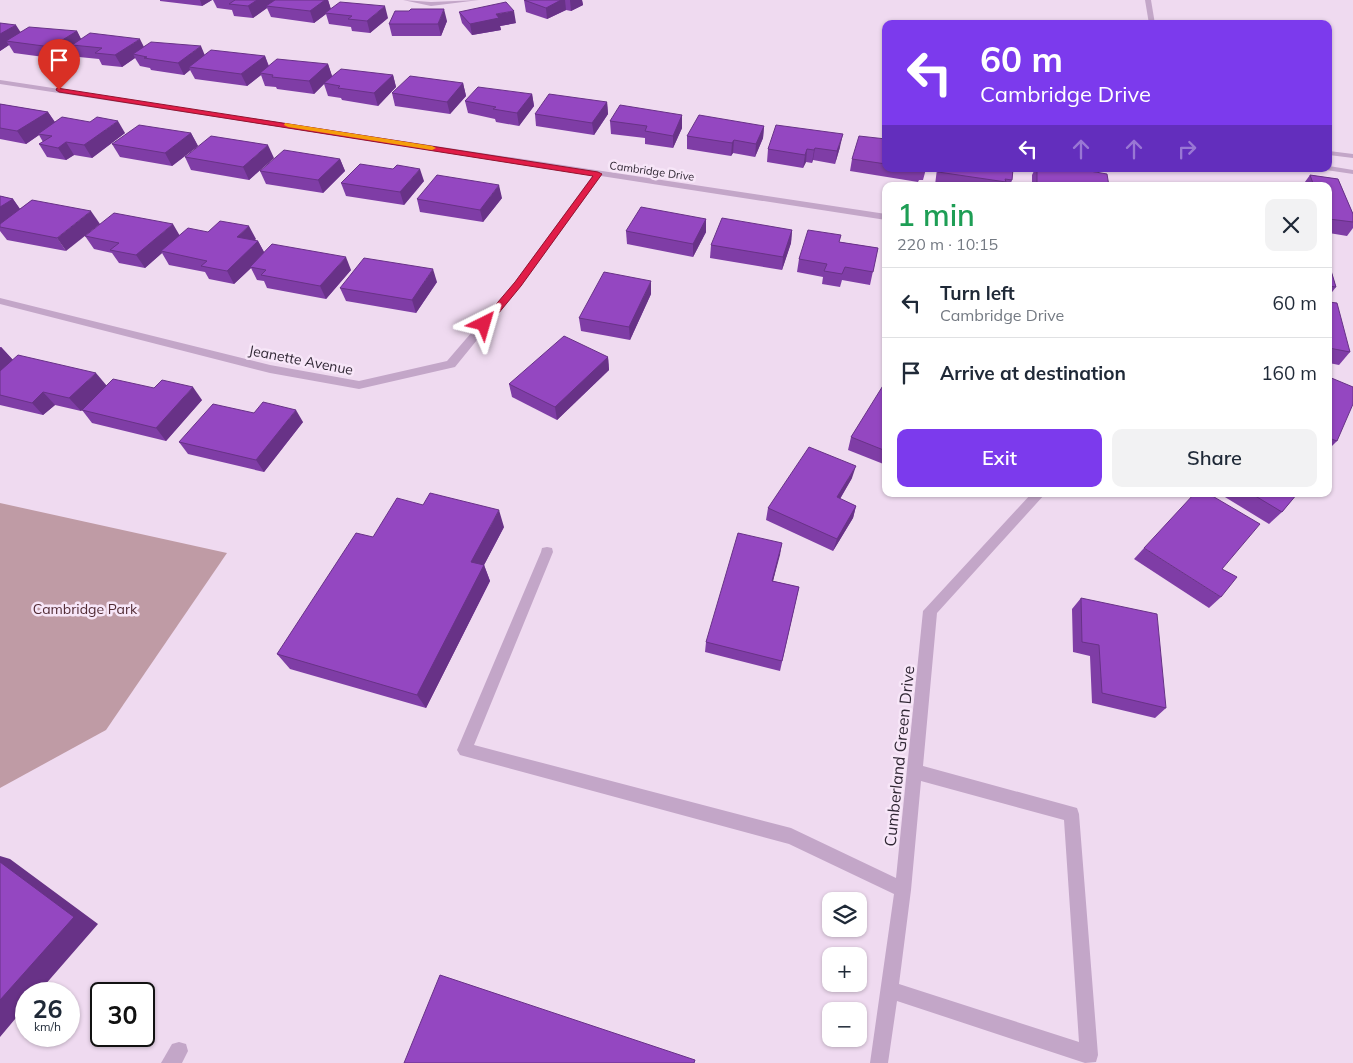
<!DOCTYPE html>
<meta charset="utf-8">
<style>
:root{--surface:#fff;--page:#f2f2f3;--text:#1f2937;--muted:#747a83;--line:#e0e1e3;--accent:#7c3aed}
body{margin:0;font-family:Mulish,sans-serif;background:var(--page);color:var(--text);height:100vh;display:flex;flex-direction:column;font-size:19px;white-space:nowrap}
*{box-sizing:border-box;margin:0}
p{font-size:16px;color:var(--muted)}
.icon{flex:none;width:28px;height:28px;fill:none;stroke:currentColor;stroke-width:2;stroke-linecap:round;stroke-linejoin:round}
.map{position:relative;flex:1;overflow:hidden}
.details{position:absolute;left:882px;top:182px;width:450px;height:315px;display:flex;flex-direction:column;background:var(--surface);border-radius:10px;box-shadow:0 1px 4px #0004}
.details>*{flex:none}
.guide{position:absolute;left:882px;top:20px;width:450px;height:152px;border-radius:10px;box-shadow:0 1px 4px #0004;background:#7c3aed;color:#fff;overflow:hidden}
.buttons{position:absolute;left:822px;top:892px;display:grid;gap:10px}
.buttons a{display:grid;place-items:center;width:45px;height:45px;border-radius:10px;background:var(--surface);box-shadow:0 1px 4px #0004;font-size:25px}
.speed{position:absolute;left:15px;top:982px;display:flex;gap:10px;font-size:25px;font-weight:700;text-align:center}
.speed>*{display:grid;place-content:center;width:65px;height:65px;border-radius:50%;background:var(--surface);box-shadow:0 1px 4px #0004;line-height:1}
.speed small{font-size:12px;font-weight:400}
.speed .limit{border:2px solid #111;border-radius:8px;background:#fff;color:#111}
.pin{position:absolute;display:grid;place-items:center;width:42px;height:42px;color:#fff;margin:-51px -21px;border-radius:50% 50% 50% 0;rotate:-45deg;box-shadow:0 0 5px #0007}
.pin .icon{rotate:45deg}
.me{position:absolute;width:55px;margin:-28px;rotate:40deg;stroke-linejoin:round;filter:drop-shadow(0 0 4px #0008)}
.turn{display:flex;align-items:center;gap:18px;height:105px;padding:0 15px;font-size:22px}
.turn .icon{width:65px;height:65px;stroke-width:2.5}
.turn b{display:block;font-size:35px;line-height:42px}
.lanes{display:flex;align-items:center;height:48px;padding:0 15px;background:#0003;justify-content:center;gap:25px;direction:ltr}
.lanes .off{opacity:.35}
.round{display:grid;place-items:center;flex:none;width:52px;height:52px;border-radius:10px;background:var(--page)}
.summary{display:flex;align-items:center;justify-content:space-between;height:85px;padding:0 15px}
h1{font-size:30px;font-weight:600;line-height:38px;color:#1e9e55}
.cta{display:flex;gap:10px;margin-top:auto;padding:10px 15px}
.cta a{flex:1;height:58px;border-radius:10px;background:var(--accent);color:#fff;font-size:20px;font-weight:600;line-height:58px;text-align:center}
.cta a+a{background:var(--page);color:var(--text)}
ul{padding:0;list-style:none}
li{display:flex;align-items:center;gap:15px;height:70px;padding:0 15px;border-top:1px solid var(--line)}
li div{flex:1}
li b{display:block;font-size:19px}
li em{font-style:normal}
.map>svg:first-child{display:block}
.green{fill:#bf9ba5}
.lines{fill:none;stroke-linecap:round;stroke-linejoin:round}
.street{fill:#c3a6c8;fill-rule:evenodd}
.wall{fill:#7f3da6}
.shaded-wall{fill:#683287}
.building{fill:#9447c1;stroke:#683287}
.route{fill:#e11d48;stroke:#92132f}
.slow{fill:#f59e0b}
.labels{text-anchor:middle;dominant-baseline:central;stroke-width:5;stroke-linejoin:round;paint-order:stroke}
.far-street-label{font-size:11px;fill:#302734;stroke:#f7e6f8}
.street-label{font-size:14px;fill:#302734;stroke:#f7e6f8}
.park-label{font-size:14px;fill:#522c35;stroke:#f7e6f8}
.near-street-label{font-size:16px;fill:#302734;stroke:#f7e6f8}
</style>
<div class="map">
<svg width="1353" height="1063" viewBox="0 0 1353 1063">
<rect width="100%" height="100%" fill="#efdaf0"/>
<polygon class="green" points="0,503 227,553 106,730 0,788"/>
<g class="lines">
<g class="street">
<polygon points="403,0 431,2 479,0 431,6"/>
<polygon points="1145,0 1151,0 1155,24 1149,24"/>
<polygon points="0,80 886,214 886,220 601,176 521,286 455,367 359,389 270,373 0,304 0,298 270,365 359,381 447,361 515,282 593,175 0,84"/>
<polygon points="1329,151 1353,154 1353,158 1329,155"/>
<polygon points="1329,166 1353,170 1353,174 1326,170 1329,169"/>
<path d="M 1031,494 L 1045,494 L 937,613 L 923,766 L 1077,808 L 1079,814 L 1098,1055 L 1096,1062 L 1085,1063 L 897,1001 L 888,1063 L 870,1063 L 894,894 L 789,844 L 460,755 L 457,750 L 541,552 L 542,548 L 547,547 L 552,548 L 553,552 L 474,745 L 791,828 L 896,878 L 923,611 ZM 921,781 L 1064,820 L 1079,1042 L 899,984 L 911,890 Z"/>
<polygon points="179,1042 186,1044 188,1051 182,1063 161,1063 172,1044"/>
</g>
</g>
<g class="wall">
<polygon points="160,0 212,0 202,6 160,1"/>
<polygon points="213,0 328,0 331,9 388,18 370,33 352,31 351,27 329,24 326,14 314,23 271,17 267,8 253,18 234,16 232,10 217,8"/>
<polygon points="524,0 582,0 583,5 571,11 566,10 547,19 526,12"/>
<polygon points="459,12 516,23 500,26 501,30 472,35 462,23"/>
<polygon points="447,21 441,36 392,36 389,24"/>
<polygon points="0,23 21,32 77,31 81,39 205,55 265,56 269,66 328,64 332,76 393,75 396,87 378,106 342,100 341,98 328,96 324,84 314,94 277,89 276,87 265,86 261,75 247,86 195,79 190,70 184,75 151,70 150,68 140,66 135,58 122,67 102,65 99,59 79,57 75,49 59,59 14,53 9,45 0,51"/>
<polygon points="463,83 466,96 450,114 395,106 392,93"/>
<polygon points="532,94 534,106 519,126 496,122 495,119 468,113 465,101"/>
<polygon points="607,102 608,114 594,135 536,126 535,114"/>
<polygon points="0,104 48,112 55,122 125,133 92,158 74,155 66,160 47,157 39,144 43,142 39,135 26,144 0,139"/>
<polygon points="682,115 682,128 673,148 645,144 645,138 611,134 610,121"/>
<polygon points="764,126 763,138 755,157 733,153 731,156 687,149 687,136"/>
<polygon points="191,133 198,146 172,166 120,157 112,144"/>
<polygon points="886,139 886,169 926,169 923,180 919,180 918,182 850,171 852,159"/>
<polygon points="840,147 835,164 813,160 812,163 806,162 803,168 767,162 768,149"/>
<polygon points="185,157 274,158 249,180 191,170"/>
<polygon points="340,159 345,171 323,193 266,184 260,171"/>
<polygon points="937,169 1013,169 1012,180 1010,186 944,186 935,185"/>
<polygon points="1035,169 1078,169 1109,186 1032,186 1032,175"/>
<polygon points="1310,175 1338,179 1353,214 1353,228 1347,236 1329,233 1329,186 1302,186"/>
<polygon points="424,181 404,205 346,196 341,183"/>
<polygon points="0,196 13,199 20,209 32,200 66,251 7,240 0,231"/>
<polygon points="502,198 483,222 420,212 417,199"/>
<polygon points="706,219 706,232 693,257 627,244 626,231"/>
<polygon points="792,230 791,243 782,270 710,258 711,245"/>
<polygon points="208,232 256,239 254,240 258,241 264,252 351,270 326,299 267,288 264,281 257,280 251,268 234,284 209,279 205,272 169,265 162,253 145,268 119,263 112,253 94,249 85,236 180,235"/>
<polygon points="840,242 878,248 870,285 842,280 840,287 822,284 823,277 797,272 799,259"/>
<polygon points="1329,264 1336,287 1329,296"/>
<polygon points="437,282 416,313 346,301 340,288"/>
<polygon points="651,294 630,340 581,331 579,318"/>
<polygon points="1329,302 1350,352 1339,365 1329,363"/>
<polygon points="0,347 1,347 13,360 107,386 202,400 166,441 92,423 82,410 84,408 81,411 55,405 43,415 0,405"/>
<polygon points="608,357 609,370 557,420 512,397 509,384"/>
<polygon points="1329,377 1337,441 1329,449"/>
<polygon points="886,385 886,465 848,450 851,437"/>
<polygon points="254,413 303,422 264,472 188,454 179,442"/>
<polygon points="852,478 840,499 856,506 853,518 833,551 766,520 768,508"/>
<polygon points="1220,494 1297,494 1282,512 1269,524"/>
<polygon points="504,527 484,565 490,581 426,708 290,669 277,654 373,537"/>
<polygon points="782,543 773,581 799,587 780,671 705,652 706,642"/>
<polygon points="1144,548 1221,597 1209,608 1134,559"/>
<polygon points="1081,598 1166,708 1155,718 1092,703 1090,656 1073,652 1072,609"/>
</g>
<g class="shaded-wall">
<polygon points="200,0 212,0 202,6"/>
<polygon points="257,0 275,0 266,6 267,8 253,18 248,6"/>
<polygon points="325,0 328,0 331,10 325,13 326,14 314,23 310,11"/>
<polygon points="561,0 565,0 566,10 547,19 546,8"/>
<polygon points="570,0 582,0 583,5 571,11"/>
<polygon points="385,6 388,18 370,33 367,21"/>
<polygon points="444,9 447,21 441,36 438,24"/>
<polygon points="514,11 516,23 500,26 501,30 472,35 470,24 496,14"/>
<polygon points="16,25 23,36 6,41 9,45 0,51 0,34"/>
<polygon points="77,31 83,43 72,45 75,49 59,59 51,47"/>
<polygon points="140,39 146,51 133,54 135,58 122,67 115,55"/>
<polygon points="201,46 206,58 189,67 190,70 184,75 178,63"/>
<polygon points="265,56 269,68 260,73 261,75 247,86 241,74"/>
<polygon points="328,64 332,76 314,94 309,81"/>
<polygon points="393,75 396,87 378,106 374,93"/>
<polygon points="463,83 466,96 450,114 447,102"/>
<polygon points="532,94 534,106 519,126 517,113"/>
<polygon points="607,102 608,114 594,135 592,123"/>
<polygon points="48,112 56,124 38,134 39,135 26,144 17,131"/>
<polygon points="682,115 682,128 673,148 673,136"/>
<polygon points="118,121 125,133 92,158 84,145"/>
<polygon points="764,126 763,138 755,157 756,144"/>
<polygon points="191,133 198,146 172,166 165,153"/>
<polygon points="843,134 840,147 835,164 837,151"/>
<polygon points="734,140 733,153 731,156 732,143"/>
<polygon points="66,142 74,155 66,160 58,148"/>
<polygon points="268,145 274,158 249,180 243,167"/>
<polygon points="815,148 813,160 812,163 814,150"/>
<polygon points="807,149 806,162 803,168 805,155"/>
<polygon points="340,159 345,171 323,193 318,180"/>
<polygon points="420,169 424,181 404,205 400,192"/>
<polygon points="499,185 502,198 483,222 480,210"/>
<polygon points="13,199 22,212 0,227 0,207"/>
<polygon points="91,211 100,224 66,251 57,238"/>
<polygon points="706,219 706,232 693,257 693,244"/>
<polygon points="173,224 180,236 161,251 162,253 145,268 136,255"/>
<polygon points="249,226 256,239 244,250 237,237"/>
<polygon points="792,230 791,243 782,270 783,257"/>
<polygon points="258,241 265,254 250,267 251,268 234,284 227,271"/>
<polygon points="346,257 351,270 326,299 320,286"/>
<polygon points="433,269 437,282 416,313 412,300"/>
<polygon points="651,281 651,294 630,340 629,327"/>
<polygon points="1,347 13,360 0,372 0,349"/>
<polygon points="608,357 609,370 557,420 555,407"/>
<polygon points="96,373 107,386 81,411 69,398"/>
<polygon points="193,387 202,400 166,441 156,428"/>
<polygon points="43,392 55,405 43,415 32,403"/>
<polygon points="296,410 303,422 264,472 256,460"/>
<polygon points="856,466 852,478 834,509 837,497"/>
<polygon points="856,506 853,518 833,551 837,539"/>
<polygon points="499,510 504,527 484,565 490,581 426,708 417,695 471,562"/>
<polygon points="782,543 780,555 770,592 772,581"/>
<polygon points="0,856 10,859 98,924 37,994 26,994 26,1006 0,1037"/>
</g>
<g class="building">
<polygon points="235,0 257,0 248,6 229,4"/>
<polygon points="275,0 325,0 310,11 266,6"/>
<polygon points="524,0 561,0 546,8"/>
<polygon points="340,2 385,6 367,21 348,19 352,16 325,13"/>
<polygon points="506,2 514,11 496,14 499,18 470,24 459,12"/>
<polygon points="411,9 444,9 438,24 389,24 395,11 409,11"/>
<polygon points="0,23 16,25 0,34"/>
<polygon points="29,27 77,31 51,47 6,41"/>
<polygon points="90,33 140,39 115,55 95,53 102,48 72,45"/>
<polygon points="151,42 201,46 178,63 144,58 147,57 133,54"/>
<polygon points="211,50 265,56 241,74 189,67"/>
<polygon points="277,59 328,64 309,81 272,77 273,75 260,73"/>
<polygon points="341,69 393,75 374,93 338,88 340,86 324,83"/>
<polygon points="410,76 463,83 447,102 392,93"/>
<polygon points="478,87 532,94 517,113 493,109 496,107 465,101"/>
<polygon points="549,94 607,102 592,123 535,114"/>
<polygon points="0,104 48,112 17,131 0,128"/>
<polygon points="620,105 682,115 673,136 645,131 647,126 610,121"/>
<polygon points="699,115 764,126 756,144 734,140 732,143 687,136"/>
<polygon points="62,117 90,122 97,117 118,121 84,145 66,142 58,148 39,144 52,136 38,134"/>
<polygon points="139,125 191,133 165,153 112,144"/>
<polygon points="776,125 843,134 837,151 815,148 814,150 807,149 805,155 768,149"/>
<polygon points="211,136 268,145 243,167 185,157"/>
<polygon points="859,136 886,139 886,164 852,159"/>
<polygon points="284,150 340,159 318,180 260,171"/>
<polygon points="360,164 393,169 397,165 420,169 400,192 341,183"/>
<polygon points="939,169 1013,169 1012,180 1005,179 1006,182 938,172"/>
<polygon points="1037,169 1078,169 1107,174 1109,186 1058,186 1037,183"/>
<polygon points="437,175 499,185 480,210 417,199"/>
<polygon points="1310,175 1338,179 1353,214 1353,222 1329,219 1329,186 1314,186"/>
<polygon points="0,196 13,199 0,207"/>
<polygon points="32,200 91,211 57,238 0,227 0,224"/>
<polygon points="641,207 706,219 693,244 626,231"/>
<polygon points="114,213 173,224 136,255 110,250 119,243 85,236"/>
<polygon points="722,218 792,230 783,257 711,245"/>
<polygon points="220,221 249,226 237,237 258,241 227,271 201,266 207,261 161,251 188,228 208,232"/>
<polygon points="808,230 841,235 839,242 878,248 873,272 845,267 842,274 824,271 827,264 799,259"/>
<polygon points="272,244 346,257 320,286 261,275 266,270 250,267"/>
<polygon points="364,258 433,269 412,300 340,288"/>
<polygon points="1329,264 1336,287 1329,286"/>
<polygon points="604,272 651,281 629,327 579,318"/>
<polygon points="1329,302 1337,303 1350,352 1329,348"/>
<polygon points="564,336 608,357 555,407 509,384"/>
<polygon points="18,355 96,373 69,398 43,392 32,403 0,395 0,371"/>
<polygon points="1329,377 1353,387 1353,404 1337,441 1329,438"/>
<polygon points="113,379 154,388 162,380 193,387 156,428 82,410"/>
<polygon points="884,384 886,385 886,451 851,437"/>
<polygon points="263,402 296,410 256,460 179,442 213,404 254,413"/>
<polygon points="809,447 856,466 837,497 856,506 837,539 768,508"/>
<polygon points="430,493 499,510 471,562 484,565 417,695 277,654 356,533 373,537 397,498 423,505"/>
<polygon points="1194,494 1209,494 1260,524 1222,569 1237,577 1221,597 1144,548"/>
<polygon points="1252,494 1297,494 1282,512"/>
<polygon points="738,533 782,543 772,581 799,587 782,661 706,642"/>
<polygon points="1081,598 1157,614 1166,708 1102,693 1099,645 1082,642"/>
<polygon points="0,862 74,917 0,1000"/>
<polygon points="440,975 695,1060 694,1063 404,1063"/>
</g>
<polygon class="route" points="57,88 598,172 602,174 521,286 488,326 484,327 480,324 481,322 515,282 593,176 59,92 56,90"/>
<polygon class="slow" points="285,123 432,146 436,148 432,150 288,127 284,125"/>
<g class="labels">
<g class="far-street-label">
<text transform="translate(652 171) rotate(8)">Cambridge Drive</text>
</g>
<g class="street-label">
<text transform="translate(301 360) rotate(11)">Jeanette Avenue</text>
</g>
<g class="park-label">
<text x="85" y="609">Cambridge Park</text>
</g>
<g class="near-street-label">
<text transform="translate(899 756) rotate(-84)">Cumberland Green Drive</text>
</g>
</g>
</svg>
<div class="buttons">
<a><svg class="icon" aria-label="layers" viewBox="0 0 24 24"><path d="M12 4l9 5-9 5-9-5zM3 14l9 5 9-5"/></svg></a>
<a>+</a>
<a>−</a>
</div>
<div class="speed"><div>26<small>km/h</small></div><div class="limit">30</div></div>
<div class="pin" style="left:59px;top:90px;background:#d93025"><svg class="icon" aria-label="arrive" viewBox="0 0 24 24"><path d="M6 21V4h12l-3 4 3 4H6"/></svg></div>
<svg class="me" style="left:484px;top:324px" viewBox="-20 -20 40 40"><path d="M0-17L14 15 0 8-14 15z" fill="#e11d48" stroke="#fff" stroke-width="4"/></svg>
<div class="guide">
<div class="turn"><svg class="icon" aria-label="left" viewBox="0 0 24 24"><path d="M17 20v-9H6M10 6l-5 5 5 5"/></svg><div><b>60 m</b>Cambridge Drive</div></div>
<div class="lanes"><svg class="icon" aria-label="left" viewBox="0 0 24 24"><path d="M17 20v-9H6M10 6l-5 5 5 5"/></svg><svg class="icon off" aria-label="ahead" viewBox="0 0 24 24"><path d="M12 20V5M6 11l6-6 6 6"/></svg><svg class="icon off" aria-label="ahead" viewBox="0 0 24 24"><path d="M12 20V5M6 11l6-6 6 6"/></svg><svg class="icon off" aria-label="right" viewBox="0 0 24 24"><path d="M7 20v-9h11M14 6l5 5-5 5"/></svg></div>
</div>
<section class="details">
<div class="summary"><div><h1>1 min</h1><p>220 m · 10:15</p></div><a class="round"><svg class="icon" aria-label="close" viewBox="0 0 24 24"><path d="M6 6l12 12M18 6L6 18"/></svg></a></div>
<ul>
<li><svg class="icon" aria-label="left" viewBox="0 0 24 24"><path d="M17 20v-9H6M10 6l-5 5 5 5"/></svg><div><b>Turn left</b><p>Cambridge Drive</p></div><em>60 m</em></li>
<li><svg class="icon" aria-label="arrive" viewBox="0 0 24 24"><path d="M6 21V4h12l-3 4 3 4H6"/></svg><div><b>Arrive at destination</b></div><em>160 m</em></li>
</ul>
<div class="cta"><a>Exit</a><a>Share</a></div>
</section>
</div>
